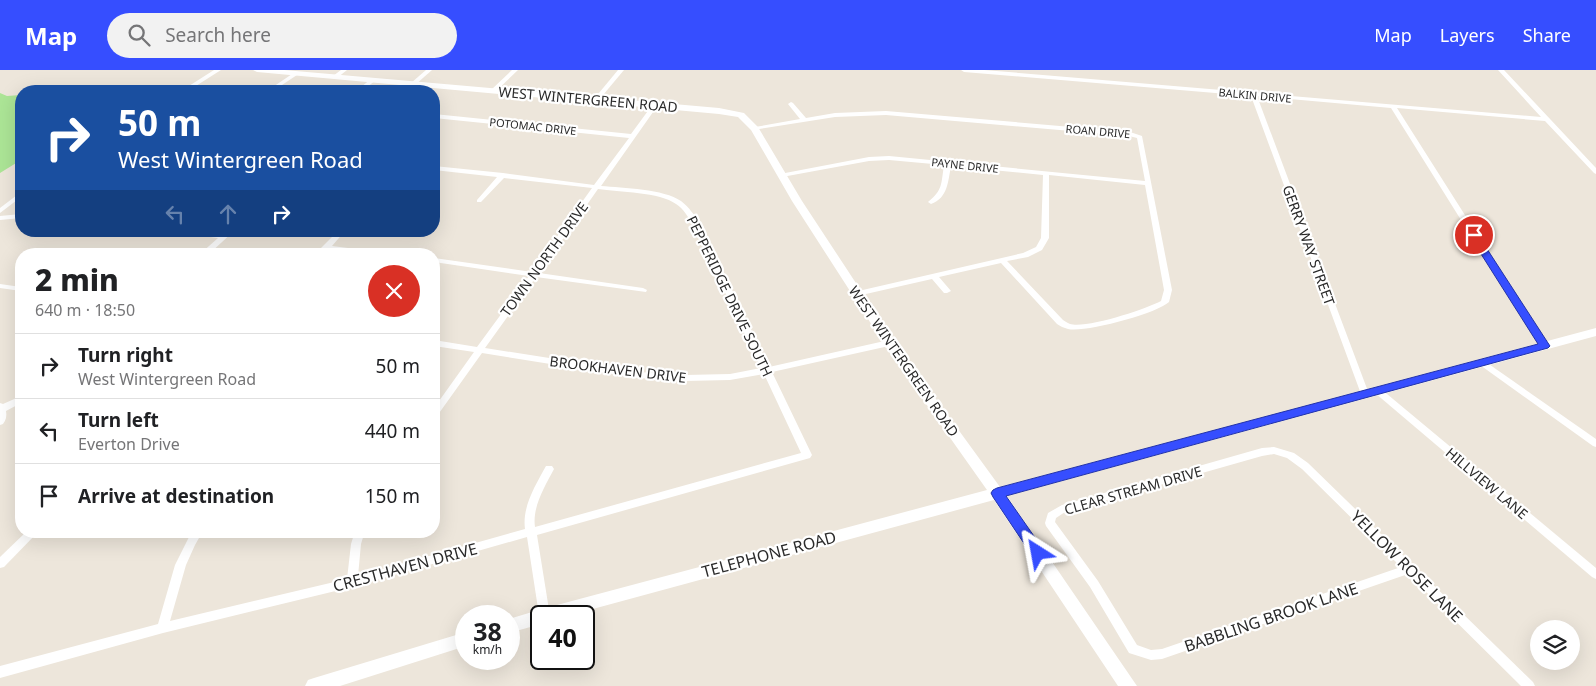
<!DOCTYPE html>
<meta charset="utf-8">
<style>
:root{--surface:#fff;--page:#f2f2f2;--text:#202124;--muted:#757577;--line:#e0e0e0;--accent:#364eff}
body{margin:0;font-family:"Noto Sans",sans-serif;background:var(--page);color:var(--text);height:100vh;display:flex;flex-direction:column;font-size:19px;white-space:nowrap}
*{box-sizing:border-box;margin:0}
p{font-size:16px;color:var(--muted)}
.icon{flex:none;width:28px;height:28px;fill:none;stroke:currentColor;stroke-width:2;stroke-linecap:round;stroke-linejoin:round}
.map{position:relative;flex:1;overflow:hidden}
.sheet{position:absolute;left:15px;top:178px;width:425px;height:290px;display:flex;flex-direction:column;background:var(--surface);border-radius:20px;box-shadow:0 5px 20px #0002}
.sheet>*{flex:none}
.banner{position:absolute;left:15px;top:15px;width:425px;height:152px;border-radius:20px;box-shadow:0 5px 20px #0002;background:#1a4fa0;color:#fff;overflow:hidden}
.tools{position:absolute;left:1530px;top:550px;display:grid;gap:10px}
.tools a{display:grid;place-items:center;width:50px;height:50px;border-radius:50%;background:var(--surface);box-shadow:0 5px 20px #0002;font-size:25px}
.speed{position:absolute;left:455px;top:535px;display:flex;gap:10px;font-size:25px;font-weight:700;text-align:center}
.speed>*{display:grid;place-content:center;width:65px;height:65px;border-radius:50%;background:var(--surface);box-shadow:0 5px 20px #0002;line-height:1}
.speed small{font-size:12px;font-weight:400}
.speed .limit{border:2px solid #111;border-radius:8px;background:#fff;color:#111}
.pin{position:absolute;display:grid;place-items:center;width:42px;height:42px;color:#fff;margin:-21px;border:2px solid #fff;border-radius:50%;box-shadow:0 1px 5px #0007}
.me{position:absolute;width:55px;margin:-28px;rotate:326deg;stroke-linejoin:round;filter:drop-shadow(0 0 4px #0008)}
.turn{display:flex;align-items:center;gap:18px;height:105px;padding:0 20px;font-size:22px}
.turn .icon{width:65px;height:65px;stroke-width:2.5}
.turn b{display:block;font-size:35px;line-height:42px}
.lanes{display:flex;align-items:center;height:48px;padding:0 20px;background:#0003;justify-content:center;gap:25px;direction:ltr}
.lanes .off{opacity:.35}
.round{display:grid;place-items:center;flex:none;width:52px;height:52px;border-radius:26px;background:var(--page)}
.head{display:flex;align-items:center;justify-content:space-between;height:85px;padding:0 20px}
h1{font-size:30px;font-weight:800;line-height:38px}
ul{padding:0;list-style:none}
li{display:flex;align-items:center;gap:15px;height:65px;padding:0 20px;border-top:1px solid var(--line)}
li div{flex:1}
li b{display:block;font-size:19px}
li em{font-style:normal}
header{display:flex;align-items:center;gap:30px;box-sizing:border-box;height:70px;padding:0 25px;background:var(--accent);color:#fff}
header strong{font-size:24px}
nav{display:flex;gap:28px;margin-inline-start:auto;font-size:18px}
.search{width:350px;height:45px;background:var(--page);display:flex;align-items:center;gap:12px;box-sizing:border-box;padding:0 18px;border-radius:28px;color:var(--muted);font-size:19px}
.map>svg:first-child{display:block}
.green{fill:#ace596}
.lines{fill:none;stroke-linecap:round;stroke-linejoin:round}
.street{fill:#fff;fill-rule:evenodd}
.secondary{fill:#fff;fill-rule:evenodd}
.route{fill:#364eff;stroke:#2333a6}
.labels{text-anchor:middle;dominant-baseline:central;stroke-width:4.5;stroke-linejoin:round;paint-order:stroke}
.far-street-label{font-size:11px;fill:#2a2a2a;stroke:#fff}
.street-label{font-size:14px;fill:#2a2a2a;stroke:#fff}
.near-street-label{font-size:16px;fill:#2a2a2a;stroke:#fff}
</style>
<header>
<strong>Map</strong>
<div class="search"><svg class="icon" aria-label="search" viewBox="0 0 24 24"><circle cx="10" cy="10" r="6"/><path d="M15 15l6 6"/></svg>Search here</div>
<nav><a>Map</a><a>Layers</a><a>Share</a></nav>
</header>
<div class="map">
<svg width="1596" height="616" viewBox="0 0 1596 616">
<rect width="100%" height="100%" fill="#ede6db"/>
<polygon class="green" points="0,23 7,26 21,25 21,90 0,103"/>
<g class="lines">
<g class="street">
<polygon points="214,0 221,0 188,21 181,21"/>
<polygon points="341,0 347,0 337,8 333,8 333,6"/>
<polygon points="426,0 432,0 415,15 411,15 411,13"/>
<polygon points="512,0 518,0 495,22 491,22 491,20"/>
<polygon points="618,0 624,0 598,31 594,31 594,29"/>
<polygon points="961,0 984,0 1541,47 1498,0 1504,0 1596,98 1596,104 1594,103 1545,51 1397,38 1548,276 1544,279 1541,278 1391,38 1257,26 1369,324 1365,327 1361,324 1251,26 964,2"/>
<polygon points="295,2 300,3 273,21 267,21"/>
<polygon points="371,9 376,10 362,21 356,21"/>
<polygon points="425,14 430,15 423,21 417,21"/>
<path d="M 791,32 L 793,33 L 806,48 L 835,43 L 886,41 L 1130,62 L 1142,66 L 1172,220 L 1169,232 C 1156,244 1084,263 1068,259 C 1064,258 1060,256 1057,254 L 1001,193 L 939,207 L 951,221 L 947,223 L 944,223 L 932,209 L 857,226 L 854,226 L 853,224 L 854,222 L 1023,183 L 1036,177 L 1041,168 L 1043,105 L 951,96 C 948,111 948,128 931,134 L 928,132 C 943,120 941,114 944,95 L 889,90 L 869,91 L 782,107 L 779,105 L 780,104 L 869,87 L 889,86 L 1145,111 L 1137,68 L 1129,66 L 886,45 L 835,47 L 753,60 L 753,58 L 755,57 L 800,49 L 788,34 ZM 1049,105 L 1145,115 L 1164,220 L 1161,231 C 1146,239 1086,259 1070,254 C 1067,253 1065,251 1063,250 L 1007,191 L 1028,187 L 1042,180 L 1049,168 Z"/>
<path d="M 653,34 L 658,35 L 601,116 C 623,118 664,119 681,131 C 689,137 695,146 701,155 L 769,297 L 889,270 L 893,273 L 889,276 L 772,302 L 812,385 L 810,388 L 537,465 L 550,546 L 541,546 L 541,549 L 539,545 L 527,467 L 352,517 L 163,563 L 0,608 L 0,596 L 158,554 L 175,495 L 192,461 L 203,461 L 195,475 L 186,495 L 170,551 L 347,509 L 351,474 L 355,461 L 365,461 L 361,474 L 358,506 L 525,459 C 522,437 535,416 546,396 L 552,396 L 554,399 C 545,416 532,437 535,457 L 801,383 L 764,304 L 730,310 L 685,311 L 638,308 L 482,283 L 437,346 L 434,347 L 434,338 L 474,282 L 434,276 L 434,270 L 477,277 L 529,206 L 434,192 L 434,188 L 532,202 L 592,118 L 504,108 L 481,132 L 477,132 L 477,130 L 497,107 L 434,100 L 434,96 L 503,103 L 594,115 L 629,68 L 434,48 L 434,44 L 631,64 ZM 598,119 C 619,122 660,122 676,134 C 684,139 688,147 693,155 L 761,298 L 730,304 L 685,305 L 638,302 L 485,278 L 536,207 L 646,222 L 647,220 L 643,218 L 539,203 Z"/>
<polygon points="21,122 21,127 0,143 0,138"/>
<polygon points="21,144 21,148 0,150 0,146"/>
<polygon points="175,161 196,161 222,165 226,161 234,161 209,184 200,184 218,168 178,163"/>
<polygon points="338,161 345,161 332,176 380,182 384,184 361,184 328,180 323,184 315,184"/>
<polygon points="0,214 21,217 21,221 0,218"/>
<polygon points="1483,290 1596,369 1596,377 1593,376 1480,295 1479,293"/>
<polygon points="1378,318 1381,319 1596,498 1596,509 1592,507 1375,323 1374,321"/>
<path d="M 21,326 L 21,333 L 6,341 C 7,346 6,350 3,354 L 0,355 L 0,333 L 3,334 Z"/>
<path d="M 1274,377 L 1294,383 L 1308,393 L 1533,612 L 1535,616 L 1521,616 L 1408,504 L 1162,589 L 1151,590 L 1129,583 L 1090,517 L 1046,456 L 1045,453 L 1048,443 L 1062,435 L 1262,378 ZM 1274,384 L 1287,388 L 1302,399 L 1401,497 L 1162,579 L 1151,580 L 1137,575 L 1098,511 L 1055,452 L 1056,448 L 1065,442 L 1262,386 Z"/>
<polygon points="27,461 39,461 4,497 0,498 0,487"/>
</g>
<g class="secondary">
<polygon points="253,0 284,0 719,38 744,43 758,57 802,131 896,274 1000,417 1596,258 1596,266 1007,426 1137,616 1118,616 994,430 567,546 541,546 541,554 509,563 509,549 542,539 987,420 888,280 792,131 751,60 738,47 719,44 257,2"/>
<polygon points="466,562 466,576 340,616 305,616 308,610 314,608"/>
</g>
</g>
<polygon class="route" points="1474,162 1478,165 1548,273 1550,276 1548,278 1006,426 1043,479 1045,483 1043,487 1038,489 1033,487 993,427 991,423 993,420 997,418 1538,274 1469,165"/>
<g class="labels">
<g class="far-street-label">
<text transform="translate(1255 25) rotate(5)">BALKIN DRIVE</text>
<text transform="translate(533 56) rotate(6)">POTOMAC DRIVE</text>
<text transform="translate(1098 61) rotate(5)">ROAN DRIVE</text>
<text transform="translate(965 95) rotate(6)">PAYNE DRIVE</text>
</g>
<g class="street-label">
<text transform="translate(588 29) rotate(5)">WEST WINTERGREEN ROAD</text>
<text transform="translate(1309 175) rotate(70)">GERRY WAY STREET</text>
<text transform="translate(544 189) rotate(-54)">TOWN NORTH DRIVE</text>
<text transform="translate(730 226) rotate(64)">PEPPERIDGE DRIVE SOUTH</text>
<text transform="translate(904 291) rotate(55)">WEST WINTERGREEN ROAD</text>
<text transform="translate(618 299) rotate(7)">BROOKHAVEN DRIVE</text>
<text transform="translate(1487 413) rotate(40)">HILLVIEW LANE</text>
<text transform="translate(1133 420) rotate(-16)">CLEAR STREAM DRIVE</text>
</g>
<g class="near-street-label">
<text transform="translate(769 484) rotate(-15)">TELEPHONE ROAD</text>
<text transform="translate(1407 496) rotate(45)">YELLOW ROSE LANE</text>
<text transform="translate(405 497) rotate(-15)">CRESTHAVEN DRIVE</text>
<text transform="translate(1271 547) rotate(-19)">BABBLING BROOK LANE</text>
</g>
</g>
</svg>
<div class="tools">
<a><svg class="icon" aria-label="layers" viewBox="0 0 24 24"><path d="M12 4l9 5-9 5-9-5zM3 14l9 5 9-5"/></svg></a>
</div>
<div class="speed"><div>38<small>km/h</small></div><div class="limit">40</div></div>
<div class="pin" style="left:1474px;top:165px;background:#d93025"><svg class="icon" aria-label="arrive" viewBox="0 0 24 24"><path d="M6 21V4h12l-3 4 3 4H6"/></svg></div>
<svg class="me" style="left:1038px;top:483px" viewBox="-20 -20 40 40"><path d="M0-17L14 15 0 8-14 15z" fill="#364eff" stroke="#fff" stroke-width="4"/></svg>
<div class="banner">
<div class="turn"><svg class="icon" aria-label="right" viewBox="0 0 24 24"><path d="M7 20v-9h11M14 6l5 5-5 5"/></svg><div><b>50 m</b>West Wintergreen Road</div></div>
<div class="lanes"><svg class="icon off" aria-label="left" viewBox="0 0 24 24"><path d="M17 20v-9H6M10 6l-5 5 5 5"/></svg><svg class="icon off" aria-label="ahead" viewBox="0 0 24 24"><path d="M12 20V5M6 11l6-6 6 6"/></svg><svg class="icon" aria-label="right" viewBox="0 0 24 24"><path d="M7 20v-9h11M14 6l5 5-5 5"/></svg></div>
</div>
<section class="sheet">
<div class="head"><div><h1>2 min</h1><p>640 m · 18:50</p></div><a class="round" style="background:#d93025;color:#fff"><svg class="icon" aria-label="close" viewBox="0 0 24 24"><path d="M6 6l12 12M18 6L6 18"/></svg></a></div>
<ul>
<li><svg class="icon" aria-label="right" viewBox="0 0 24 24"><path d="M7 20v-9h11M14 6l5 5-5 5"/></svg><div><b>Turn right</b><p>West Wintergreen Road</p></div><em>50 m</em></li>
<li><svg class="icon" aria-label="left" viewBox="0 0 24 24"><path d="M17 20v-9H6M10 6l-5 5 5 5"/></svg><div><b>Turn left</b><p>Everton Drive</p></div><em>440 m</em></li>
<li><svg class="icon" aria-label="arrive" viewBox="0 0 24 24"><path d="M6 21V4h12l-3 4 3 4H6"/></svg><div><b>Arrive at destination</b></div><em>150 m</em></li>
</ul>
</section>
</div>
